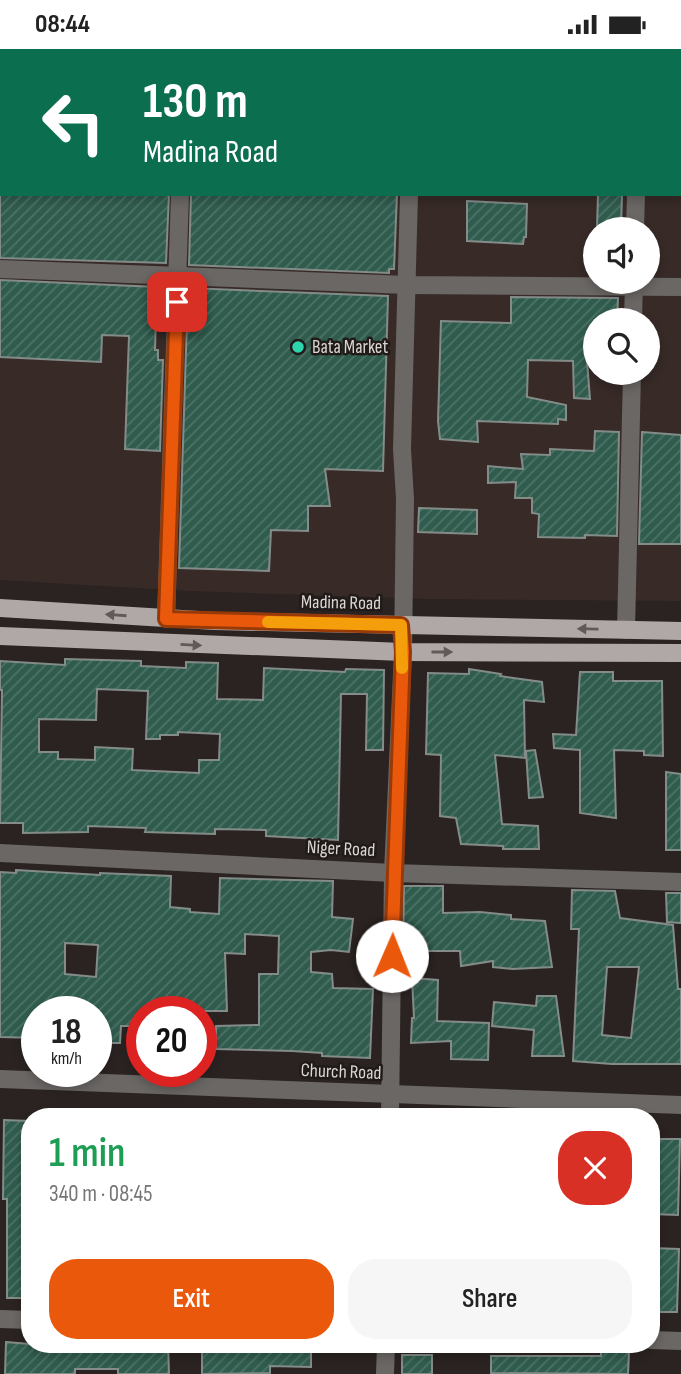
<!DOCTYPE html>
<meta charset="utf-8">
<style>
:root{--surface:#fff;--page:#f6f6f6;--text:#222;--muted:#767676;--accent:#ea580c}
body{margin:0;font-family:"Sofia Sans Condensed",sans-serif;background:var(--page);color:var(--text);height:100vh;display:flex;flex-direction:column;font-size:26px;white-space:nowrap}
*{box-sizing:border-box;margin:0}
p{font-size:23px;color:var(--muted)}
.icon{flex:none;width:38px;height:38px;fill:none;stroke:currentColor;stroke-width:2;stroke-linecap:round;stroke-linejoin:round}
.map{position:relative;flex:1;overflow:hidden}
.details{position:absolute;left:21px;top:1059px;width:639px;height:245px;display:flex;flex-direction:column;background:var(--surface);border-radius:28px;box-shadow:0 4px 10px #0003}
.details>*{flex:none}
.guide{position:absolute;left:0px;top:0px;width:682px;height:147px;box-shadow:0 4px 10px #0003;background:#0b6e4f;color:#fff;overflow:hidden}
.buttons{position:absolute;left:583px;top:168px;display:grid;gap:14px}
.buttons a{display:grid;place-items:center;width:77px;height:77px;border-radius:50%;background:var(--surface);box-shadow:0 4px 10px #0003;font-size:35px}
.speed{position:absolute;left:21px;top:947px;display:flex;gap:14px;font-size:35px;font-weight:700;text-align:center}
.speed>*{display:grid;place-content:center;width:91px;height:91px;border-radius:50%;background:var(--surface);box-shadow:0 4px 10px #0003;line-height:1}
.speed small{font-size:18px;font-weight:400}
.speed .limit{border:10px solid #d22;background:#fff;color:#111}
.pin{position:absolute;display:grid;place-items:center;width:60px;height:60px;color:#fff;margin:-30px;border-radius:14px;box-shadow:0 4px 10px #0006}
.me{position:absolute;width:77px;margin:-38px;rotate:1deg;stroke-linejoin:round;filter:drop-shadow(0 0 5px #0008)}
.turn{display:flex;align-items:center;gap:24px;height:147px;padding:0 28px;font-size:32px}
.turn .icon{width:91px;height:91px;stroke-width:2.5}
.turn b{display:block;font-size:49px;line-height:60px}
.round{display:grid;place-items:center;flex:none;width:74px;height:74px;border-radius:28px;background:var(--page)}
.summary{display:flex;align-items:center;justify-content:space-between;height:119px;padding:0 28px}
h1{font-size:42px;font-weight:600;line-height:52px;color:#1e9e55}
.action{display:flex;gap:14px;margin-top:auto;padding:14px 28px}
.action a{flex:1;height:80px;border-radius:28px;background:var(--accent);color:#fff;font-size:28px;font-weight:600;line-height:80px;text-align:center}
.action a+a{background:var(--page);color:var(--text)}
.status{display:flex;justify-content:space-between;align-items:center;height:49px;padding:0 35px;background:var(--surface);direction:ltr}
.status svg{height:19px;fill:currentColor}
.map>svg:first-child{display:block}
.built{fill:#372a27;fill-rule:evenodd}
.building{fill:url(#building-hatch);stroke:#838c88;stroke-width:2;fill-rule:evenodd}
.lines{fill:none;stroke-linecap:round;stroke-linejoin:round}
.minor{stroke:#6a6765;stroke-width:18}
.major{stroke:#b0a8a6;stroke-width:18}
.oneway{fill:#615a58}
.route-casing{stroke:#983908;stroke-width:18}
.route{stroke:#ea580c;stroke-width:12}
.slow{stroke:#f59e0b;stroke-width:12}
.poi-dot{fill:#2cd5ab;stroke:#201a18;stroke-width:2.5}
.labels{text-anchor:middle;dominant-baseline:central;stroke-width:5;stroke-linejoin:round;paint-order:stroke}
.poi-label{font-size:19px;fill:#dad6d4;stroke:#201a18;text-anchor:start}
.street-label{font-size:19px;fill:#dad6d4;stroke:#201a18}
</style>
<div class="status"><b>08:44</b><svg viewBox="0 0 49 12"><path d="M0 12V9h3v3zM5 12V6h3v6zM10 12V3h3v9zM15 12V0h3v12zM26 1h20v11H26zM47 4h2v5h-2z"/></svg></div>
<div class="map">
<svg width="681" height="1325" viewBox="0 0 681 1325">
<defs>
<pattern id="building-hatch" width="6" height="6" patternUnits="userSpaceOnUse" patternTransform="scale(1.75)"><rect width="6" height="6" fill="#305c4e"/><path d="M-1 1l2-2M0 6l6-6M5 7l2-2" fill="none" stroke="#4d7367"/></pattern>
</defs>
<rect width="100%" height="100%" fill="#2a2321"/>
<path class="built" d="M 0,0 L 681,0 L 681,552 L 429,550 L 189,542 L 0,531 ZM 2,2 L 681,2 L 681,145 L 2,145 ZM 595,180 L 648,180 L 648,233 L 595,233 ZM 595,271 L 648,271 L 648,324 L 595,324 Z"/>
<g class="building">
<polygon points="0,145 169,145 166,214 0,209"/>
<polygon points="191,145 397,145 394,220 389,220 389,224 189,216"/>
<polygon points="598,145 622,145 621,180 597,180"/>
<polygon points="467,152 527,155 526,188 524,188 523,195 467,192"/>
<polygon points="0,231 157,238 155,301 158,301 158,311 163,311 160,402 125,400 129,287 102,286 101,313 0,308"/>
<polygon points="188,239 388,247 383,422 325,420 330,457 308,457 308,482 271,481 269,522 179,519"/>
<polygon points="511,248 618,249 617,271 595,271 595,311 587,312 590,350 574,349 573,312 528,311 527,348 566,356 566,371 558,370 558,375 477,372 478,393 440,390 438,372 441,272 511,274"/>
<polygon points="595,382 619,383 617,487 585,486 585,489 538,488 539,465 532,464 532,449 515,449 516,433 488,434 488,417 523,420 521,405 550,406 550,400 594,402"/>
<polygon points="642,383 681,386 681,495 639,495"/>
<polygon points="419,459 477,461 477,485 418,483"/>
<path d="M 65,610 L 141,612 L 141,617 L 186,619 L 186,613 L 218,614 L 217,650 L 263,651 L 264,619 L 345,623 L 346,620 L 384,621 L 383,701 L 366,701 L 367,645 L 341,645 L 338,791 L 266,787 L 266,781 L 215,780 L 215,785 L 178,784 L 145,783 L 146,779 L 88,777 L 88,783 L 23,784 L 23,774 L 0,774 L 2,641 L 0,641 L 0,612 L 65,616 ZM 97,640 L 148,642 L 146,690 L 160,690 L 160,686 L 178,686 L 178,683 L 220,685 L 219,711 L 199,711 L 199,724 L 132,721 L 133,700 L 95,698 L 95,711 L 58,710 L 58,703 L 39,703 L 39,670 L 96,671 Z"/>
<polygon points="469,620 501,625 500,627 542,633 544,653 524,651 525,709 495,706 502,775 538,777 539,800 503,800 503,797 461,795 456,769 440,767 441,706 426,705 428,624 469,625"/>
<polygon points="580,623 613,623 613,632 662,632 663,707 644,706 644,702 614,701 616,769 580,764 580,701 554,699 553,685 576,686"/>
<polygon points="535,701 543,748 529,749 526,702"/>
<polygon points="666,723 681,725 681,801 666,801"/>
<path d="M 16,821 L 100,826 L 100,824 L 171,827 L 170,858 L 190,860 L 190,863 L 219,865 L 220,829 L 333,832 L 332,868 L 353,870 L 349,903 L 331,901 L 311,903 L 311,923 L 332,925 L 333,939 L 373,940 L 370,1009 L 322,1007 L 322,1004 L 292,1002 L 216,1000 L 216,977 L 259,976 L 259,925 L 278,925 L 279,887 L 245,885 L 245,905 L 225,904 L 227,962 L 142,962 L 142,977 L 121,977 L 120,994 L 96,994 L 96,962 L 37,962 L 37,989 L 0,988 L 0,823 L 16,824 ZM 65,894 L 98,896 L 96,928 L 65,925 Z"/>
<polygon points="404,837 443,837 443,864 480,863 511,866 511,870 545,872 552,918 513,920 493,918 493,912 461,917 460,902 403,902"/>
<path d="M 572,841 L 615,842 L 620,869 L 673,876 L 678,940 L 681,940 L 681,1015 L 612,1015 L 573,1012 L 579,880 L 571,880 ZM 607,918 L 639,918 L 631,989 L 602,986 Z"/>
<polygon points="666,844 681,844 681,874 667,873"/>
<polygon points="412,929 438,931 437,972 489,974 488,1011 451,1010 451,992 411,994 412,969 414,969"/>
<polygon points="537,947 556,947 564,1007 532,1007 534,981 492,977 494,953 536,957"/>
<polygon points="4,1071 30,1072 30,1249 7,1249 7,1150 3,1150"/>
<polygon points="651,1090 680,1090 678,1166 651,1165"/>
<polygon points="651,1199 679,1200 677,1263 651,1263"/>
<polygon points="6,1293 30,1295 168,1295 169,1325 118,1325 118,1320 75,1320 75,1325 5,1325"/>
<polygon points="284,1295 311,1295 311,1318 270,1317 270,1324 202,1325 202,1296 284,1299"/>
<polygon points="601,1303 629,1303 628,1325 491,1324 491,1307 601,1307"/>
<rect x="402" y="1306" width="30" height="19"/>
</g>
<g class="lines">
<g class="minor">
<polyline points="184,2 184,0"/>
<polyline points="413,2 413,0"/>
<polyline points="639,2 639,0"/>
<polyline points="635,180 636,145"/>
<polyline points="0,220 407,236 681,238"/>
<polyline points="633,271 634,233"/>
<polyline points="166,570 180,145"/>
<polyline points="626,581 632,324"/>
<polyline points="0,804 393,824 681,833"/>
<polyline points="0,1030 681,1056"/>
<polyline points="390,1068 393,824 403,603 405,450 402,400 409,145"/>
<polyline points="0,1270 30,1271"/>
<polyline points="651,1291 681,1292"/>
<polyline points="385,1325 386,1295"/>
</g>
<g class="major">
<polyline points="0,559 215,572 681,582"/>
<polyline points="0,587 403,603 681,604"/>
</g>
</g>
<defs><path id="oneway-solid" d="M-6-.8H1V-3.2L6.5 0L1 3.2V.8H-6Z" transform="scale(1.75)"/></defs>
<g class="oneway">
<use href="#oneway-solid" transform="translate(116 566) rotate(-176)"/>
<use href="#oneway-solid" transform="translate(588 580) rotate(-179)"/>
<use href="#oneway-solid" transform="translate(191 596) rotate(3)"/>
<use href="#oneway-solid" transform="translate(442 603)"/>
</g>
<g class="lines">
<defs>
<polyline id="route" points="177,253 166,570 401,576 403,603 392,907"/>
</defs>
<use href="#route" class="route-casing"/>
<use href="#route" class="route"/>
<polyline class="slow" points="268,573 401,576 402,619"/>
</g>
<circle class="poi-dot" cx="298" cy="298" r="7"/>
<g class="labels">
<g class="poi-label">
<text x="312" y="298">Bata Market</text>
</g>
<g class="street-label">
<text transform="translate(341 554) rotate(1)">Madina Road</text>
<text transform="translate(341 800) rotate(3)">Niger Road</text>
<text transform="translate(341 1023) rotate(2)">Church Road</text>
</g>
</g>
</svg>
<div class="buttons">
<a><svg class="icon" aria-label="sound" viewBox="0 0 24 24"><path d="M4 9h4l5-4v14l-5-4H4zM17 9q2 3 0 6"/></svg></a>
<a><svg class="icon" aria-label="search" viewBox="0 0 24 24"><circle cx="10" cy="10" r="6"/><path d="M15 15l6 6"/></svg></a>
</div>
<div class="speed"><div>18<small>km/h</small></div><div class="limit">20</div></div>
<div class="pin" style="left:177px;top:253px;background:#d93025"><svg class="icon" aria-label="arrive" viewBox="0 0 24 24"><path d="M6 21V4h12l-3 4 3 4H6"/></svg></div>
<svg class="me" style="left:392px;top:907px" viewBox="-20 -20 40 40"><circle r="19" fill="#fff"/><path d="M0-13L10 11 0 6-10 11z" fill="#ea580c"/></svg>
<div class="guide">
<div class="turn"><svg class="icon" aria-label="left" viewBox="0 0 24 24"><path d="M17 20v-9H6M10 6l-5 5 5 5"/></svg><div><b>130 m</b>Madina Road</div></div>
</div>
<section class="details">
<div class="summary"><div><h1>1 min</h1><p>340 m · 08:45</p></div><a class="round" style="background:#d93025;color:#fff"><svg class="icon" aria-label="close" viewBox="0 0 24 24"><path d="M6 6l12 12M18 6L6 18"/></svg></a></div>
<div class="action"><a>Exit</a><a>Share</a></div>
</section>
</div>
